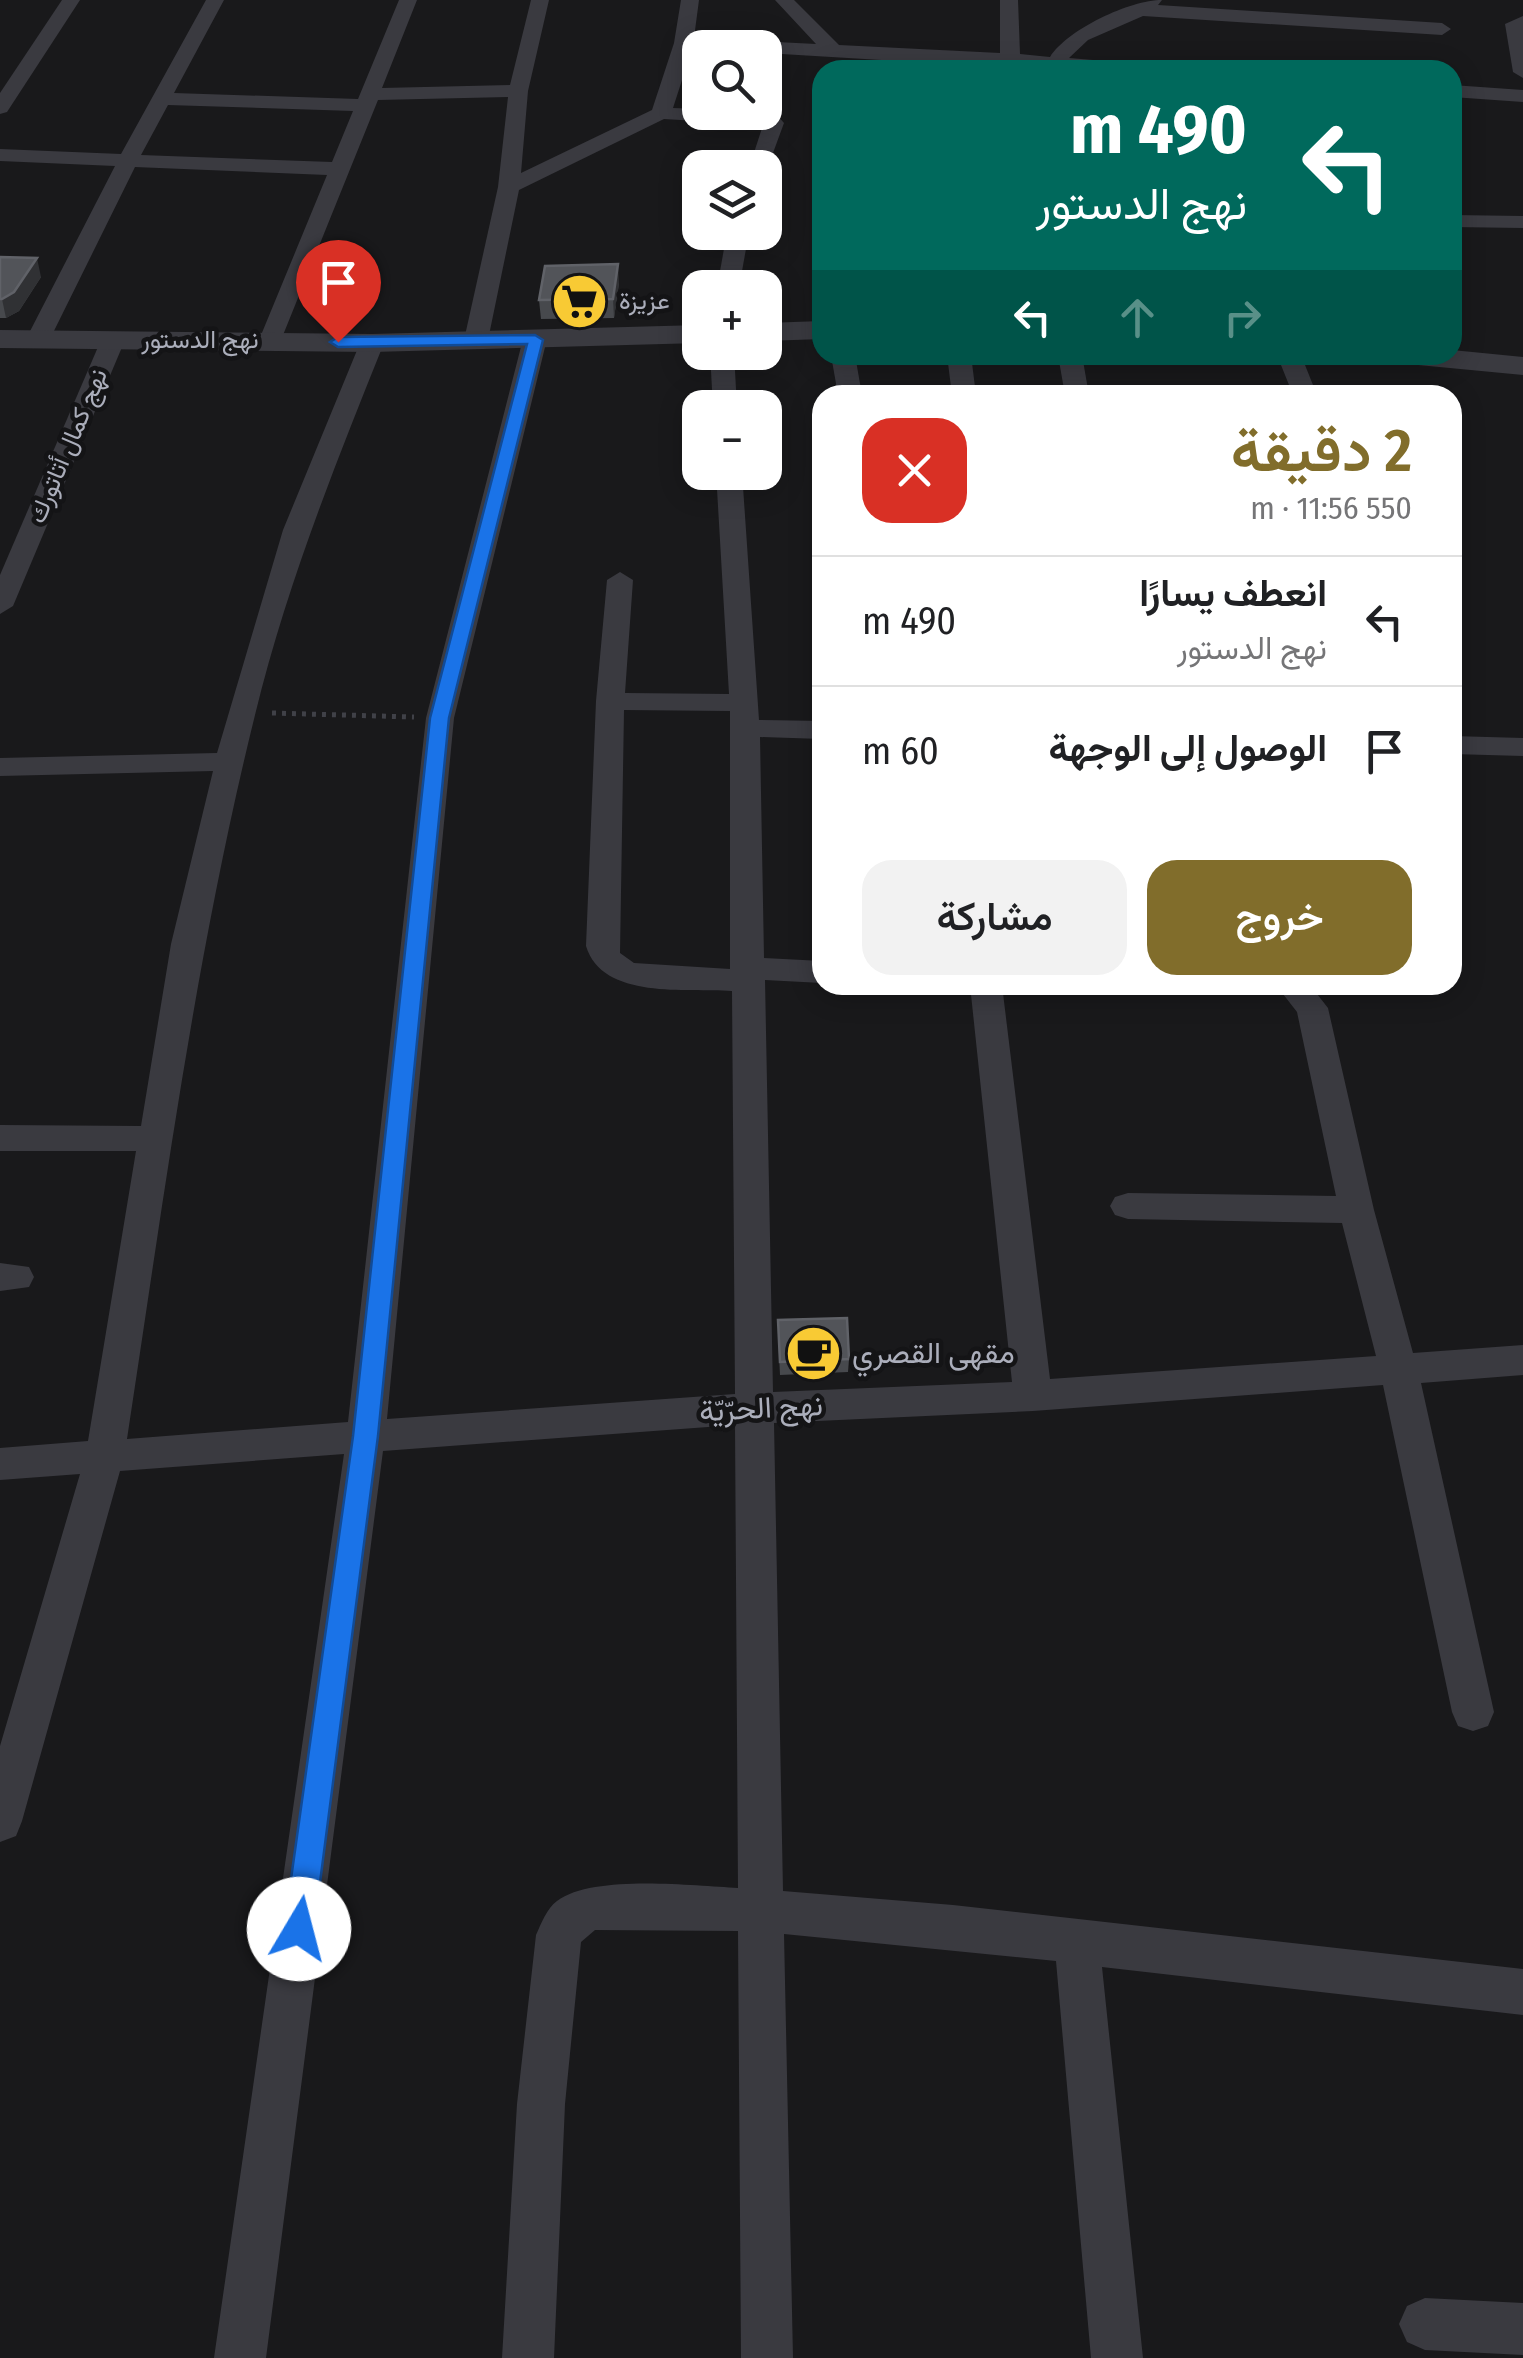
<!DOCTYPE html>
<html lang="ar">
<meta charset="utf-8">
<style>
:root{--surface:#fff;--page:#f2f2f2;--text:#202124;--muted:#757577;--line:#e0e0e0;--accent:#816d2b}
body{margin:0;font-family:"Fira Sans Condensed",Vazirmatn,sans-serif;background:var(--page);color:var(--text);direction:rtl;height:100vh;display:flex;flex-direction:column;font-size:38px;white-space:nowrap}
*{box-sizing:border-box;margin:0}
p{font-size:32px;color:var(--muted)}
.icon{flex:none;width:55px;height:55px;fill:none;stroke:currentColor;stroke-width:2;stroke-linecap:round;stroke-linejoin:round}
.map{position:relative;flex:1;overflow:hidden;direction:ltr}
.side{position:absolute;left:812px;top:385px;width:650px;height:610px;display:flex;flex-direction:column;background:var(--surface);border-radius:30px;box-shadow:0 5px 25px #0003;direction:rtl}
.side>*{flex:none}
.banner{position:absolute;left:812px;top:60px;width:650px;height:305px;border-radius:30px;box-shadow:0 5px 25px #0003;direction:rtl;background:#00695c;color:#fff;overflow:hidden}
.buttons{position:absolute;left:682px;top:30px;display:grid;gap:20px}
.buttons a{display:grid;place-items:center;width:100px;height:100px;border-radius:20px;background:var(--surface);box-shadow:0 5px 25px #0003;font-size:50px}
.pin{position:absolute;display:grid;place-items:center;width:85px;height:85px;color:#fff;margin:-102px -42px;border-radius:50% 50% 50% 0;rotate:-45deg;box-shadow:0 0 10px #0007}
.pin .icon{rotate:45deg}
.me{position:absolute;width:110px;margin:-55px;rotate:8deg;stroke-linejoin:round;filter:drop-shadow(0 0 8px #0008)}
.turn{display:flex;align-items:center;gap:35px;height:210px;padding:0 50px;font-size:45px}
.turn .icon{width:130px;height:130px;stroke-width:2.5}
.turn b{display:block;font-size:70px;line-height:85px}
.lanes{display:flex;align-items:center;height:95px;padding:0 50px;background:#0003;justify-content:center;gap:50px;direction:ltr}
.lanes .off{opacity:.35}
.round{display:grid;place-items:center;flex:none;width:105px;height:105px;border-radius:30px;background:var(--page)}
.headline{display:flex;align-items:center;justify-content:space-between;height:170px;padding:0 50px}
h1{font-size:60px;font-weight:600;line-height:75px;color:var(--accent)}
.action{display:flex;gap:20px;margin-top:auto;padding:20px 50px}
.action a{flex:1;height:115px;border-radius:30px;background:var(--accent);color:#fff;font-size:40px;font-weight:600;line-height:115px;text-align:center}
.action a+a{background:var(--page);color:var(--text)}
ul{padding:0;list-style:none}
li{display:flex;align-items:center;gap:30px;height:130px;padding:0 50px;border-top:2px solid var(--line)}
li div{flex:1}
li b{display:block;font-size:38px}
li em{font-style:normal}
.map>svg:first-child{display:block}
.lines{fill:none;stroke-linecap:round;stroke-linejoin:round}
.path{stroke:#404148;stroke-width:5;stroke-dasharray:4 6;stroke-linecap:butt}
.minor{fill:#3a3a40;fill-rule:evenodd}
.tertiary{fill:#3a3a40;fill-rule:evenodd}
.wall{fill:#47494d}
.shaded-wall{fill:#303134}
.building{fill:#525459;stroke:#606268;stroke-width:2.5}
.route{fill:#1a73e8;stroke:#114b97;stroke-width:2.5}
.labels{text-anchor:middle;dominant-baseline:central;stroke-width:9;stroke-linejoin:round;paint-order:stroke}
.far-poi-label{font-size:25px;fill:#abaebb;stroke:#141416;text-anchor:start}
.far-street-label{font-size:25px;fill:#abaebb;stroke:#141416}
.poi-label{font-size:30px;fill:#abaebb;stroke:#141416;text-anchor:start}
.street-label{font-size:30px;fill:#abaebb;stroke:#141416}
</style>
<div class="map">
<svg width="1523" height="2358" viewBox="0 0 1523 2358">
<rect width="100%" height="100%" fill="#19191b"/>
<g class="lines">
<polyline class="path" points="272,713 414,717"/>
<g class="minor">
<polygon points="62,0 80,0 7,112 0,114 0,93"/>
<path d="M 206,0 L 224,0 L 174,93 L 358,99 L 399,0 L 417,0 L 382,88 L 510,85 L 531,0 L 549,0 L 528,91 L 521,173 L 652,110 L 674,43 L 681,0 L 699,0 L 694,38 L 816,44 L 775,0 L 794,0 L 839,45 L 1000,53 L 1000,0 L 1018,0 L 1020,54 L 1050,57 C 1068,29 1130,0 1162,0 L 1158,5 L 1442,23 L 1451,29 L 1442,35 L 1143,16 L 1088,40 L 1069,58 L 1141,64 L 1151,70 L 1046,70 L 765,53 L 765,48 L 692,49 L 673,108 L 700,109 L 700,112 L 777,115 L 784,123 L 766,172 L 765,168 L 749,168 L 763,125 L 664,119 L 519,190 L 488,340 L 476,347 L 464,340 L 498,187 L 508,97 L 378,100 L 279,345 L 263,345 L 259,340 L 327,175 L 135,167 L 50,339 L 46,344 L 30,344 L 26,339 L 115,166 L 0,161 L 0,149 L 121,154 ZM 168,105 L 353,111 L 332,162 L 141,155 Z"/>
<polygon points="1523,16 1523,78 1513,72 1505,24"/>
<polygon points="1452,85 1523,90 1523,102 1452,97"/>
<polygon points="1452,215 1523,216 1523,228 1452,227"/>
<polygon points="727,232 749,232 739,288 717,288"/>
<path d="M 535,332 L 547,339 L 454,718 L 387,1419 L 735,1394 L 732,991 C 687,988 602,1000 586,946 L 596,701 L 607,580 L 620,572 L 633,580 L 625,693 L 729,694 L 716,472 L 742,472 L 759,720 L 822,721 L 822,739 L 760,737 L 764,958 L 822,961 L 822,983 L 765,980 L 773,1392 L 1012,1382 L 970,985 L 1002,985 L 1050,1379 L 1376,1356 L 1342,1223 L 1128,1219 L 1115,1215 L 1110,1206 L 1115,1197 L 1128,1193 L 1336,1196 L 1297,1012 L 1276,985 L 1310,985 L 1328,1008 L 1374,1210 L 1413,1353 L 1523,1345 L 1523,1375 L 1421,1383 L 1494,1712 L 1488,1726 L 1473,1731 L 1458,1726 L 1452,1712 L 1383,1385 L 1033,1411 L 774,1423 L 783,1891 L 953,1905 L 1523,1969 L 1523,2015 L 1102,1967 L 1143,2358 L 1091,2358 L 1056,1961 L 784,1934 L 793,2358 L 741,2358 L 738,1931 L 595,1930 L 581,1942 L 565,2104 L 554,2358 L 502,2358 L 517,2104 L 536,1935 C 541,1924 547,1908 557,1901 C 594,1874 692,1886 738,1888 L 735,1425 L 383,1451 L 266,2358 L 214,2358 L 344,1454 L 120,1471 L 22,1821 L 16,1836 L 0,1842 L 0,1746 L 80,1474 L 0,1480 L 0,1448 L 88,1441 L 136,1151 L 0,1151 L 0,1125 L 141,1126 L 171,944 L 213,771 L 0,776 L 0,758 L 217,753 L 283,530 L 360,343 L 364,338 L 380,338 L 384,343 C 335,465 286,587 255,715 C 196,953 164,1196 127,1439 L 348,1422 L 426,718 L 523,339 ZM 624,710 L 730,711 L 730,969 L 634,963 L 620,953 Z"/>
<polygon points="113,333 125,340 13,606 0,614 0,575 101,340"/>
<polygon points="710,352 734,352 737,408 713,408"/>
<polygon points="831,355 855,355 862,395 838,395"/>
<polygon points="947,355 971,355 976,395 952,395"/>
<polygon points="1058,355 1082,355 1089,395 1065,395"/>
<polygon points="1277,355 1301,355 1317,395 1293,395"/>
<polygon points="1452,736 1523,738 1523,756 1452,754"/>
<polygon points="0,1263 29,1267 34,1277 29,1287 0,1291"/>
<polygon points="1425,2298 1523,2303 1523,2355 1425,2350 1407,2342 1399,2324 1407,2306"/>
</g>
<g class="tertiary">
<polygon points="822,321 822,339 765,341 765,323"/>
<polygon points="700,325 700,343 372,352 0,348 0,330 372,334"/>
<polygon points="1452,350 1523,357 1523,375 1408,364 1397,361 1393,355 1452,355"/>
</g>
</g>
<g class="wall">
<polygon points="0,257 41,277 19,311 6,318 0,318"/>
<polygon points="619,283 614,318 541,319 539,300"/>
<polygon points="778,1333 849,1359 848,1372 780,1375"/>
</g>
<g class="shaded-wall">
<polygon points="37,258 41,277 19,311 6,318 2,299"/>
<polygon points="618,264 619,283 614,318 613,299"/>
</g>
<g class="building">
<polygon points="0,257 37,258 14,292 2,299 0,299"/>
<polygon points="618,264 613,299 539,300 545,266"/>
<polygon points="847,1318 849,1359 780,1362 778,1320"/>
</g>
<polygon class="route" points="535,335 543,340 449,718 378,1436 314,1929 310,1939 299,1944 289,1939 284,1929 353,1436 430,718 527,344 338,347 330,342 338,337"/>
<defs>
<symbol id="supermarket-disc" viewBox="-11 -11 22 22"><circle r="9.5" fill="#f8ca34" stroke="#141416"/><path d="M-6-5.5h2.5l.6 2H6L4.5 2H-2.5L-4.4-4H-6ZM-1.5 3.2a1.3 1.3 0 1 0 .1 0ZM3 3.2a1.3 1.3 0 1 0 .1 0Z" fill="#111"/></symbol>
<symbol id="cafe-disc" viewBox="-11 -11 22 22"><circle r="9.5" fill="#f8ca34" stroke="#141416"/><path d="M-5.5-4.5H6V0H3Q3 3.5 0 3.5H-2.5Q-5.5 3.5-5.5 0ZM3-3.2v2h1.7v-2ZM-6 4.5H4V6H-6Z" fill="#111"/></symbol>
</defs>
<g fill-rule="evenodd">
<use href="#supermarket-disc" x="548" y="270" width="63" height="63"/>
<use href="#cafe-disc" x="782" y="1322" width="63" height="63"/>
</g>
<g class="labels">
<g class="far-poi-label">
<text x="619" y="301">عزيزة</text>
</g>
<g class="far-street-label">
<text x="200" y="340">نهج الدستور</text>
<text transform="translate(68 446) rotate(-67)">نهج كمال أتاتورك</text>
</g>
<g class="poi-label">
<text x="852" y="1353">مقهى القصري</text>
</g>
<g class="street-label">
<text transform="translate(761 1408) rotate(-3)">نهج الحرّيّة</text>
</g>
</g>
</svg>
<div class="buttons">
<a><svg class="icon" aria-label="search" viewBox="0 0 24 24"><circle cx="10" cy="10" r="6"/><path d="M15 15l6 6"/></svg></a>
<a><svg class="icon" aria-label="layers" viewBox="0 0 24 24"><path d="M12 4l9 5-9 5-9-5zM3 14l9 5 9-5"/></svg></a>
<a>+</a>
<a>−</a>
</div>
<div class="pin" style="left:338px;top:342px;background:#d93025"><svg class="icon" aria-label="arrive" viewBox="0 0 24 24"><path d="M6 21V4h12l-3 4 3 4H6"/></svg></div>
<svg class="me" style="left:299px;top:1929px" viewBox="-20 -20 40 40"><circle r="19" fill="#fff"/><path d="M0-13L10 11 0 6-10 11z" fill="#1a73e8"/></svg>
<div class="banner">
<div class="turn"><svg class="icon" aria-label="left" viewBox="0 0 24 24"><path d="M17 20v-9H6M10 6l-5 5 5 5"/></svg><div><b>490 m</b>نهج الدستور</div></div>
<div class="lanes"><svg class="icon" aria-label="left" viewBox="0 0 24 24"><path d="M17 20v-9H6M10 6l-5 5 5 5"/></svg><svg class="icon off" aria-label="ahead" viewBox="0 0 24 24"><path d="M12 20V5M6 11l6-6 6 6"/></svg><svg class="icon off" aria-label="right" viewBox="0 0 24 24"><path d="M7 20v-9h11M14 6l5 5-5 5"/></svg></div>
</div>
<section class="side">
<div class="headline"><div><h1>2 دقيقة</h1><p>550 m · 11:56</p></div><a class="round" style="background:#d93025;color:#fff"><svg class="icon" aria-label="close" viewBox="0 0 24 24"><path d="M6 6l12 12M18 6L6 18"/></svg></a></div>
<ul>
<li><svg class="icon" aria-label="left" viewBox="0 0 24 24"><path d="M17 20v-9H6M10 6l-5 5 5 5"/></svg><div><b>انعطف يسارًا</b><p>نهج الدستور</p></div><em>490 m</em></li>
<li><svg class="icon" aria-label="arrive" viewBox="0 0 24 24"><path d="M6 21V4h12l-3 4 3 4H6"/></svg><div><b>الوصول إلى الوجهة</b></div><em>60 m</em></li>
</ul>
<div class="action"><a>خروج</a><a>مشاركة</a></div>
</section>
</div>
